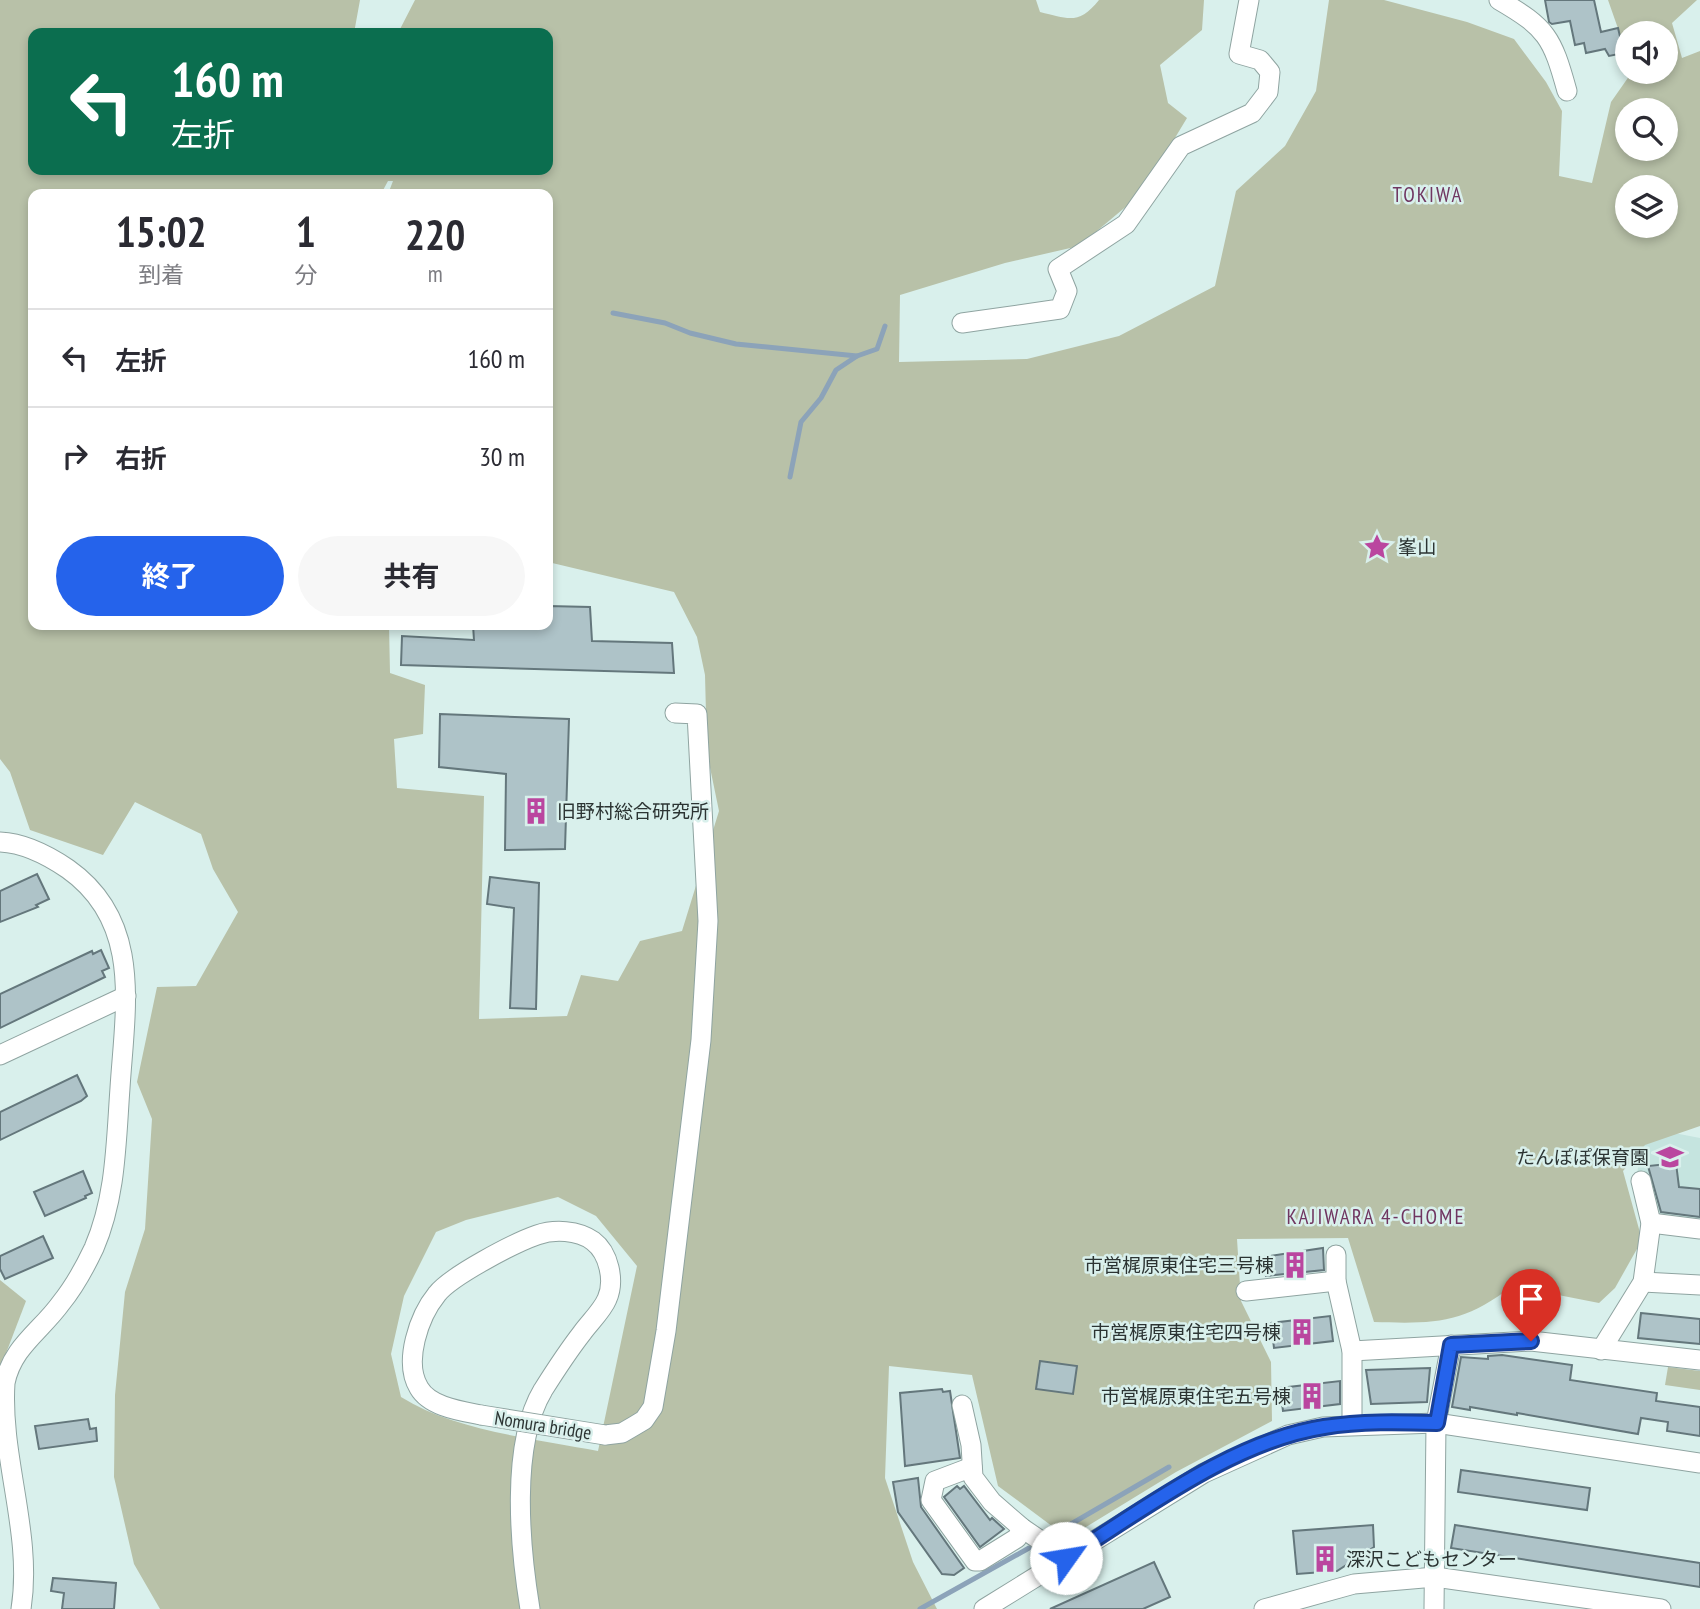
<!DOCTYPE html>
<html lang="ja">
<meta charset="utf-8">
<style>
:root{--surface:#fff;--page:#f7f7f7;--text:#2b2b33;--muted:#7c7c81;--line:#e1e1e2;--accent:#2563eb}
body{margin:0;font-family:"PT Sans Narrow","Noto Sans JP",sans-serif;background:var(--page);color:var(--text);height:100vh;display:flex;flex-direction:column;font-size:26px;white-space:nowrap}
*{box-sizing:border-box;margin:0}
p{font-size:23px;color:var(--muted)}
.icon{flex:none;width:38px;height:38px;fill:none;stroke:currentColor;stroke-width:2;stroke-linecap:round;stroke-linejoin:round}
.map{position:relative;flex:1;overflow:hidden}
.panel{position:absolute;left:28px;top:189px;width:525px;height:441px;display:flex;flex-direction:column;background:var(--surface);border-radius:14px;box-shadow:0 4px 10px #0003}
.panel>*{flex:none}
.top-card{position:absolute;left:28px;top:28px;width:525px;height:147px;border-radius:14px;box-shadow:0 4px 10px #0003;background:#0b6e4f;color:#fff;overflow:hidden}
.buttons{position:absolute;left:1615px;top:21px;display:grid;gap:14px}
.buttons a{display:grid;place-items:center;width:63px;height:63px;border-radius:50%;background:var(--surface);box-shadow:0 4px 10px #0003;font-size:35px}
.pin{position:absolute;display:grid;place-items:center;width:60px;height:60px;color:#fff;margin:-72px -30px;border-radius:50% 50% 50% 0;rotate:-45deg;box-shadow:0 0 7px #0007}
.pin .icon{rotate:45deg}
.me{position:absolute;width:77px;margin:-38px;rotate:58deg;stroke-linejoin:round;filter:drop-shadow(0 0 5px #0008)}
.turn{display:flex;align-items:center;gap:24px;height:147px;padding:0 28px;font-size:32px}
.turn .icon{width:91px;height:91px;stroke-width:2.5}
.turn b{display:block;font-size:49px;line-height:60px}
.eta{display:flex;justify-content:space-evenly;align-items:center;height:119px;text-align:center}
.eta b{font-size:42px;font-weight:700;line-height:49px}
.primary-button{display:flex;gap:14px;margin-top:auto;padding:14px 28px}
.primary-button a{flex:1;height:80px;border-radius:42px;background:var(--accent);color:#fff;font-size:28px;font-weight:700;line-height:80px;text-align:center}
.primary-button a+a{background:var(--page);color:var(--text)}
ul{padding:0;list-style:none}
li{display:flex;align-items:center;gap:21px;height:98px;padding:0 28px;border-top:2px solid var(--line)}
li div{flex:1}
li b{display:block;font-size:26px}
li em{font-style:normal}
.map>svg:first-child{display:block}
.built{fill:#c5e4df}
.green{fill:#b8c1a8;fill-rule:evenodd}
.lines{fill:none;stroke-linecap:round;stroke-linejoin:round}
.stream{stroke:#8ca3b9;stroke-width:5}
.building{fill:#aec3c8;stroke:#64777c;stroke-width:2}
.minor-casing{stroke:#8fa4a1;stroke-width:21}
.minor{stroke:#fff;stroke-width:19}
.minor-bridge-casing{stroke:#8fa4a1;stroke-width:21;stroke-linecap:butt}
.minor-bridge{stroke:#fff;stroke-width:19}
.route-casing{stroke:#184099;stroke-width:18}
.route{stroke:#2563eb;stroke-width:12}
.labels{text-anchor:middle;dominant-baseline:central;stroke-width:5;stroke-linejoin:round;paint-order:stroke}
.poi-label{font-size:19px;fill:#2c3433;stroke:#d9f0ec;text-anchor:end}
.street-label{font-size:19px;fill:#2c3433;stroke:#d9f0ec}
.neighbourhood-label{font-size:21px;letter-spacing:2px;fill:#703661;stroke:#d9f0ec}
</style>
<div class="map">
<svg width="1700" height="1609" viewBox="0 0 1700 1609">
<rect width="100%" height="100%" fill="#d9f0ec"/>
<polygon class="built" points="1643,1127 1700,1138 1700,1223 1643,1218 1637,1175"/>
<g class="green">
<path d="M 0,0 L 360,0 L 354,33 L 33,33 L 33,170 L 548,170 L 548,33 L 398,33 L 415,0 L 1036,0 L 1040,12 C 1069,19 1079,25 1099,0 L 1204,0 L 1202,30 L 1160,65 L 1168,103 L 1187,118 L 1141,194 L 1079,246 L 1005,263 L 900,295 L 899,362 L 1027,359 L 1119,336 L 1215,286 L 1236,191 L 1285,146 L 1316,91 L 1329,0 L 1384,0 L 1467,22 L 1514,39 L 1546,82 L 1562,111 L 1559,176 L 1592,183 L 1611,102 L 1632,72 L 1666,72 L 1666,33 L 1628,33 L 1627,54 L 1608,0 L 1697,0 L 1672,23 L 1682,58 L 1700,51 L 1700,1126 L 1645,1145 L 1623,1171 L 1642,1240 L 1615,1288 L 1599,1303 L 1512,1286 C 1464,1324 1433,1324 1374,1322 L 1348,1238 L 1237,1239 L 1241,1301 L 1271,1362 L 1272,1421 L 1176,1472 L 1068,1538 L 998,1486 L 972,1375 L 889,1366 L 885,1478 L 913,1562 L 937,1609 L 160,1609 L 134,1564 L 114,1477 L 115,1395 L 125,1292 L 145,1229 L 152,1119 L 137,1082 L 157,987 L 196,986 L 238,912 L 213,869 L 201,834 L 135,802 L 103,855 L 30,830 L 10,772 L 0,759 ZM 1628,110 L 1666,110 L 1666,149 L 1628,149 ZM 388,181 L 393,181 L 388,194 L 548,194 L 548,562 L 674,592 L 697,637 L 705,675 L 707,753 L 719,811 L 682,931 L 640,941 L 618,981 L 581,975 L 567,1016 L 479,1019 L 484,796 L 397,788 L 394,739 L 423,734 L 425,685 L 390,673 L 389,625 L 33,625 L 33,194 L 381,194 ZM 1628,187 L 1666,187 L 1666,226 L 1628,226 ZM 558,1197 L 596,1216 L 637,1266 L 598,1451 C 536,1439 455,1431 401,1397 L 391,1354 L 404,1296 L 436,1232 L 466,1220 Z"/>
<polygon points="0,1280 26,1301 0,1369"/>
<polygon points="1668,1367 1700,1371 1700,1390 1665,1385"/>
</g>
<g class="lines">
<g class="stream">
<polyline points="613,313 665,323 690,333 736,344 857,356"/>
<polyline points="790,477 801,422 821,398 836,370 857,356 877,349 885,326"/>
<polyline points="1052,1535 1169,1467"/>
<polyline points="920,1609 1029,1548"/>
</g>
</g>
<g class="building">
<polygon points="1545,0 1594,0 1601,32 1618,28 1624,53 1609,56 1605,49 1586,53 1584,43 1575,45 1570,21 1552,24 1549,22"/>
<polygon points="548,606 590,607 592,641 672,643 674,673 401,665 402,636 474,640 473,625 548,625"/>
<polygon points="440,714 569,719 565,849 505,850 506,774 439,767"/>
<polygon points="37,874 49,899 36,905 38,907 0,922 0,891"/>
<polygon points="490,877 539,883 536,1009 510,1008 514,908 487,904"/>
<polygon points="101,950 109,968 102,971 105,977 0,1028 0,994 92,951 93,954"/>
<polygon points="77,1075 87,1096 81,1101 0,1140 0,1112"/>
<polygon points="1676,1163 1679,1187 1700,1189 1700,1217 1661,1212 1648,1166"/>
<polygon points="83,1171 92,1193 85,1196 86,1198 45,1216 34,1192"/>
<polygon points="43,1236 53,1258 5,1279 0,1269 0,1256"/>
<polygon points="1323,1248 1324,1270 1266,1276 1263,1257"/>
<polygon points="1641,1313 1700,1319 1700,1344 1638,1338"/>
<polygon points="1330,1316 1333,1341 1274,1348 1271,1323"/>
<polygon points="1502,1355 1572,1365 1570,1380 1657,1393 1656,1401 1700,1407 1700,1436 1667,1431 1668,1422 1641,1418 1638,1434 1517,1413 1517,1415 1470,1407 1470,1410 1452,1407 1461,1357 1488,1359 1488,1356"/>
<polygon points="1040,1361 1077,1366 1073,1394 1036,1389"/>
<polygon points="1430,1368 1427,1402 1371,1404 1366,1370"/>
<polygon points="1340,1381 1340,1404 1283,1411 1280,1388"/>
<polygon points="942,1389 943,1392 950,1391 960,1458 905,1466 900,1393"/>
<polygon points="88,1419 90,1429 96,1428 97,1441 39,1449 35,1426"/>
<polygon points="1461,1470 1590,1488 1587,1510 1458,1492"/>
<polygon points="918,1478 921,1507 964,1568 954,1575 942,1574 898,1512 893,1482"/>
<polygon points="957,1486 960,1489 964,1486 990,1520 992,1518 1004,1529 980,1547 944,1497"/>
<polygon points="1373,1525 1374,1547 1337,1571 1297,1574 1293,1531"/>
<polygon points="1455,1525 1700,1563 1700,1587 1451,1548"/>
<polygon points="1154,1562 1170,1597 1143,1609 1050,1609"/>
<polygon points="53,1578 116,1583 114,1609 62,1609 64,1593 51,1591"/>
</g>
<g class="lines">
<defs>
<g id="minor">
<path d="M 1499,0 C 1547,28 1552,37 1567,91"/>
<polyline points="962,323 1060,309 1067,291 1058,269 1126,224 1181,146 1252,113 1268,92 1270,72 1260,60 1239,54 1249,0"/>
<path d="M 0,842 C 24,843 49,856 68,869 C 143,922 125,1008 120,1088 C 116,1143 116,1197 94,1248 C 85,1267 74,1287 61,1303 C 41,1331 12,1347 5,1383 C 0,1458 33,1534 21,1609"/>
<polyline points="0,1055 126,996"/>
<polyline points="1651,1223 1700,1229"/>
<polyline points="1336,1255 1336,1281 1352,1351 1352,1424"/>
<polyline points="1643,1282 1700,1285"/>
<polyline points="1246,1291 1336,1281"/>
<polyline points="1601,1350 1643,1282 1651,1223 1641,1181"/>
<polyline points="1352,1351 1531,1341 1700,1360"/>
<polyline points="962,1405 971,1445 973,1477 992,1502 1022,1528 1066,1558"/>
<path d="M 481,1415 C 461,1411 430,1407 419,1388 C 403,1362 419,1316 437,1294 C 451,1276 514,1243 537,1235 C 554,1229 578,1230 593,1241 C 609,1253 615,1281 607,1299 C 602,1311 589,1323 582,1333 C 568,1351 555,1371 543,1390 C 510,1445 520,1548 530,1609"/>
<polyline points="605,1435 622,1433 634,1426 644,1420 653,1407 666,1331 701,1040 708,921 697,714 675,713"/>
<polyline points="972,1467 935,1481 931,1500 975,1561 980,1561 1017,1538 1022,1528"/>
<polyline points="984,1609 1204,1473 1288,1435 1323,1427 1436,1423 1700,1463"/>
<polyline points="1264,1609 1354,1584 1435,1577 1661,1609"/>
<polyline points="1434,1609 1436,1423 1451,1345"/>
</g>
</defs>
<use href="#minor" class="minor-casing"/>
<use href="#minor" class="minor"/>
<defs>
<polyline id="minor-bridge" points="481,1415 605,1435"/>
</defs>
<use href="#minor-bridge" class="minor-bridge-casing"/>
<use href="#minor-bridge" class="minor-bridge"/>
</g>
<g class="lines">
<defs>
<path id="route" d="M 1066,1558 C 1143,1510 1233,1441 1324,1427 C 1361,1421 1399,1422 1437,1423 L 1451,1345 L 1531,1341"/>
</defs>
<use href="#route" class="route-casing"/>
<use href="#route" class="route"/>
</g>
<defs>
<symbol id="sight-bare" viewBox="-9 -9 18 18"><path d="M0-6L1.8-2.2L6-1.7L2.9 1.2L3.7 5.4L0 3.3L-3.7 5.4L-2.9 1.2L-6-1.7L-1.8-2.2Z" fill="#ba469f" stroke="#d9f0ec" stroke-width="2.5" paint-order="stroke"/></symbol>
<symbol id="building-bare" viewBox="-9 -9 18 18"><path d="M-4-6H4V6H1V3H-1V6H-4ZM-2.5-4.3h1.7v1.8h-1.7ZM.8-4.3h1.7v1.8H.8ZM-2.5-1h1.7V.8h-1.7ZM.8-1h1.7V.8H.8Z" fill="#ba469f" stroke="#d9f0ec" stroke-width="2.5" paint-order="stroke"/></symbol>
<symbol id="school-bare" viewBox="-9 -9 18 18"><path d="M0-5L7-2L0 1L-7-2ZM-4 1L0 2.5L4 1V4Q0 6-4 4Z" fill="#ba469f" stroke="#d9f0ec" stroke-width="2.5" paint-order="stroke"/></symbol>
</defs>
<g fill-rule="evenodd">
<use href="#sight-bare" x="1358" y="528" width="38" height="38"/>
<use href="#building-bare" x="517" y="792" width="38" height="38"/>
<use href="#school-bare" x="1651" y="1138" width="38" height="38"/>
<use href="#building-bare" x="1276" y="1246" width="38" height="38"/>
<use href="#building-bare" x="1283" y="1313" width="38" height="38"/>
<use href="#building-bare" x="1293" y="1377" width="38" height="38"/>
<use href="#building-bare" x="1306" y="1540" width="38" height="38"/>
</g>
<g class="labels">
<g class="poi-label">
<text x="1398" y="547" text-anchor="start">峯山</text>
<text x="557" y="811" text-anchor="start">旧野村総合研究所</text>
<text x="1649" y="1157">たんぽぽ保育園</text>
<text x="1274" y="1265">市営梶原東住宅三号棟</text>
<text x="1281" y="1332">市営梶原東住宅四号棟</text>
<text x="1291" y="1396">市営梶原東住宅五号棟</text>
<text x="1346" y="1559" text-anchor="start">深沢こどもセンター</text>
</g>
<g class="street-label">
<text transform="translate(543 1425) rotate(9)">Nomura bridge</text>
</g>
<g class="neighbourhood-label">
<text x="1428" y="194">TOKIWA</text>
<text x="1376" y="1216">KAJIWARA 4-CHOME</text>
</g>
</g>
</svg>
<div class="buttons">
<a><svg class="icon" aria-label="sound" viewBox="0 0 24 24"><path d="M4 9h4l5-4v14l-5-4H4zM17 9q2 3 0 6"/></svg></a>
<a><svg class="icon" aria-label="search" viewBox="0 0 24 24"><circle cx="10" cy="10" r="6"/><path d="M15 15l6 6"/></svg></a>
<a><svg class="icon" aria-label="layers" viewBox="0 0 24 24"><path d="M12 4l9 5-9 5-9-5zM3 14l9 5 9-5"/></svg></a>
</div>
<div class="pin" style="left:1531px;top:1341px;background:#d93025"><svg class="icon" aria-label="arrive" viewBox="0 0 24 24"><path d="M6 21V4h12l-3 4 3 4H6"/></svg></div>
<svg class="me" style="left:1066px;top:1558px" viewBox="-20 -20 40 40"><circle r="19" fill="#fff"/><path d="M0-13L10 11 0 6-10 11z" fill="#2563eb"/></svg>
<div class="top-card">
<div class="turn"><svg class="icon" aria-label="left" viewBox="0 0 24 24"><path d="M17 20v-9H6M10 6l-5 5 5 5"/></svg><div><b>160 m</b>左折</div></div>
</div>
<section class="panel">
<div class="eta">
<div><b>15:02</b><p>到着</p></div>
<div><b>1</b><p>分</p></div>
<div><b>220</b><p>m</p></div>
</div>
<ul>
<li><svg class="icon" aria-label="left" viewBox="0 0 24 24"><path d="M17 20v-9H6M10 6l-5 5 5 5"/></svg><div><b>左折</b></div><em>160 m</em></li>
<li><svg class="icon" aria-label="right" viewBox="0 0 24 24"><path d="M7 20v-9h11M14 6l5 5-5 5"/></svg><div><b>右折</b></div><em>30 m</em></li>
</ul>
<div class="primary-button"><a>終了</a><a>共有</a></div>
</section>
</div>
